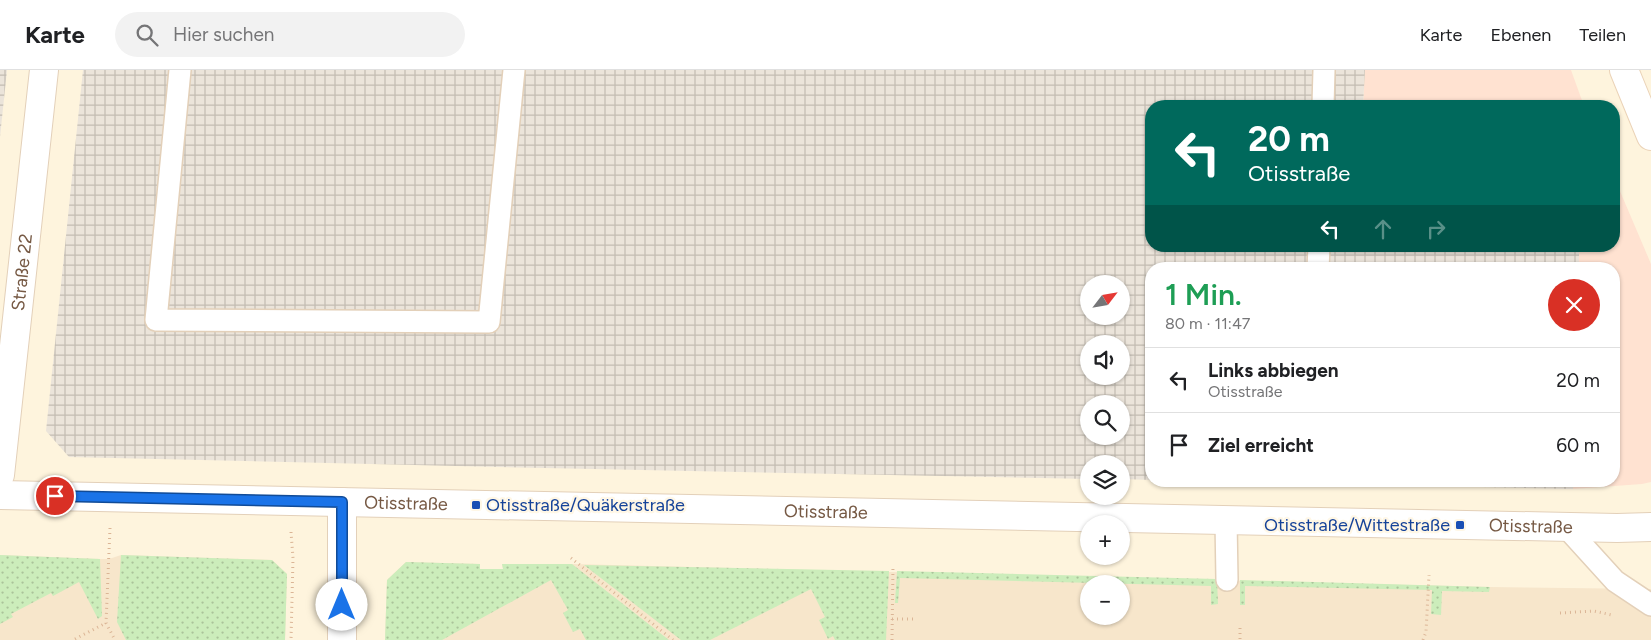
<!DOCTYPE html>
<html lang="de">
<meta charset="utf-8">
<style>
:root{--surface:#fff;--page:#f2f2f2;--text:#202124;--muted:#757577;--line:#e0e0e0}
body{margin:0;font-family:Figtree,sans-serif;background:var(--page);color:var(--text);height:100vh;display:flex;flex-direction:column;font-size:19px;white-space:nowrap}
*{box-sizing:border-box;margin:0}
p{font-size:16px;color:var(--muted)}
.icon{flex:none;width:28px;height:28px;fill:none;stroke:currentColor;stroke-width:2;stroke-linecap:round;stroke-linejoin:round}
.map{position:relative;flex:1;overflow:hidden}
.sheet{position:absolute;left:1145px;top:192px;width:475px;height:225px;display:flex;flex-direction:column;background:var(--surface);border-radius:20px;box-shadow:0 1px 4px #0004}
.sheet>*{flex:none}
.top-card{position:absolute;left:1145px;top:30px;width:475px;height:152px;border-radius:20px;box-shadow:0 1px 4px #0004;background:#00695c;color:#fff;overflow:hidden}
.needle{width:32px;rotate:59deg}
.fabs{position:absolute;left:1080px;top:205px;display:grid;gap:10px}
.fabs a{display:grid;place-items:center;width:50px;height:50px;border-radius:50%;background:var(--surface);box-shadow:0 1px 4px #0004;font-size:25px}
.pin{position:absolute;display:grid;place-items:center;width:42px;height:42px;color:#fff;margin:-21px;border:2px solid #fff;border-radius:50%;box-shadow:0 1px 5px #0007}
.me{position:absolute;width:55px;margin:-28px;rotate:0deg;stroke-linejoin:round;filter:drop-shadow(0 0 4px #0008)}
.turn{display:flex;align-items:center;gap:18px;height:105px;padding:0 20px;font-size:22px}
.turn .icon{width:65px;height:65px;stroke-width:2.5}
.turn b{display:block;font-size:35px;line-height:42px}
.lanes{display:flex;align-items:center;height:48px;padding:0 20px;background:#0003;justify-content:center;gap:25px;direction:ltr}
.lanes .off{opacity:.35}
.round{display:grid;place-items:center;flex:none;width:52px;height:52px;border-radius:26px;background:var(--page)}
.summary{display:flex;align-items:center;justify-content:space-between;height:85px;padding:0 20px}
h1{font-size:30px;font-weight:600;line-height:38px;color:#1e9e55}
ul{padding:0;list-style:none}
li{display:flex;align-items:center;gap:15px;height:65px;padding:0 20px;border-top:1px solid var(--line)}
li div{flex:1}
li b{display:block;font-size:19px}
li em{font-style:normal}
header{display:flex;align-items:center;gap:30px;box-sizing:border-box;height:70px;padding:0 25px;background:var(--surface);border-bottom:1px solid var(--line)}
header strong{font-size:24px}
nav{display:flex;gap:28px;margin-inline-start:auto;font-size:18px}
.search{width:350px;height:45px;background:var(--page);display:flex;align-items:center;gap:12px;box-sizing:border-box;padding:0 18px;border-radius:28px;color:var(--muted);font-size:19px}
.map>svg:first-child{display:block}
.residential{fill:#f7e6cb;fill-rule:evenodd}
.commercial{fill:#ffe2d1}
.industrial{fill:url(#industrial-grid);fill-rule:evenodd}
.grass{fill:url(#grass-dots)}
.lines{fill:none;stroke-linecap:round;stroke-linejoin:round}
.service-casing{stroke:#e3d0b9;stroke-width:24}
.minor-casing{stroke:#e3d0b9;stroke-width:30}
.secondary-casing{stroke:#ebd3b8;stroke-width:30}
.path{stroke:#dbb596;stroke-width:3;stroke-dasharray:1 4;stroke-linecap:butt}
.service{stroke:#fff;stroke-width:21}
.minor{stroke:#fff;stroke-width:28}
.secondary{stroke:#fff;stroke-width:28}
.route-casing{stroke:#114b97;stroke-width:12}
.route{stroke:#1a73e8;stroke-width:9}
.transit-dot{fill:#1a4fb4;stroke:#fff7e6;stroke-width:2}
.labels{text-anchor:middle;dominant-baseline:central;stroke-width:4.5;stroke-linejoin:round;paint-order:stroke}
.street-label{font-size:18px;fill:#765944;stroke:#fff7e6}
.transit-label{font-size:18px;fill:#164399;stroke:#fff7e6;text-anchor:start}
</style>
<header>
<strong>Karte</strong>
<div class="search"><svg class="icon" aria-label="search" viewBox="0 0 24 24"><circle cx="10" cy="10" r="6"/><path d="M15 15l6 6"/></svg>Hier suchen</div>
<nav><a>Karte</a><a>Ebenen</a><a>Teilen</a></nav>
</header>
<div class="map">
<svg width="1651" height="570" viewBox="0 0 1651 570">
<defs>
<pattern id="industrial-grid" width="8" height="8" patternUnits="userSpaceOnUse" patternTransform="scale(1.25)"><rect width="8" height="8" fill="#ebe4da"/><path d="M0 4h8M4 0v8" fill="none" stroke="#c3bcb2"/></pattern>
<pattern id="grass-dots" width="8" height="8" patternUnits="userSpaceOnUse" patternTransform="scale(1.25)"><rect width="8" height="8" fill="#ccedbb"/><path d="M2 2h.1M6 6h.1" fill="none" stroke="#aac39a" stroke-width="1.8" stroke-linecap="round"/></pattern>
</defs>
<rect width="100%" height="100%" fill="#fef4dd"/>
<g class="residential">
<polygon points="0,485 100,489 109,489 121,485 272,490 287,504 285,570 0,570"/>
<path d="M 406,492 L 480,494 L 480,499 L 503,499 L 502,494 L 572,494 L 1490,517 L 1651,519 L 1651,570 L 385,570 L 387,510 ZM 1089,514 L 1121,514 L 1121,546 L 1089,546 Z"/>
</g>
<g class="commercial">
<polygon points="1365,0 1571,0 1584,36 1363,36"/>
<polygon points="1614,107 1651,194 1651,412 1642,414 1573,419 1573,411 1614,411 1614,199 1579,199 1579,176 1614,176"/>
</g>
<g class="industrial">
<polygon points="0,0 7,0 0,67"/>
<path d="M 83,0 L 1365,0 L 1363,36 L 1151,36 L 1151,176 L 1579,176 L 1579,199 L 1151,199 L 1151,410 L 1121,409 L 1121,394 L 1089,394 L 1089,409 L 544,398 L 69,387 L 46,361 ZM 1089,214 L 1121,214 L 1121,246 L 1089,246 ZM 1089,274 L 1121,274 L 1121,306 L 1089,306 ZM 1089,334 L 1121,334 L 1121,366 L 1089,366 Z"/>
<polygon points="1218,411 1573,411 1573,419"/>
</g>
<g class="grass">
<polygon points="0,485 100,489 102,546 98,549 79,512 53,526 51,523 11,544 13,547 0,554"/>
<polygon points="121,485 272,490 287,504 285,570 126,570 117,552"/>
<polygon points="406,492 480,494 480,499 503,499 502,494 572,494 669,570 586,570 580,559 573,562 563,543 568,540 551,510 442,570 385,570 387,510"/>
<polygon points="584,495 889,501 886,570 835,570 833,566 828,569 819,550 825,547 811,519 710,570 681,570"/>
<polygon points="897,501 1217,509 1218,534 1211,535 1211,516 900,508 898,533 895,533"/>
<polygon points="1240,510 1490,517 1489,522 1442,521 1441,545 1431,544 1432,520 1245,516 1245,535 1240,535"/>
</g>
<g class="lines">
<defs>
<g id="service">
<polyline points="180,0 156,250 489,252 514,0"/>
<polyline points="1323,36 1324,0"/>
<polyline points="1318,199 1319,176"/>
<polyline points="1226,450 1227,510"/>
<polyline points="1566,457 1615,511 1651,535"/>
</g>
<g id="minor">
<path id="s1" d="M 0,405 L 44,0"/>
<path id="s2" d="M 0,425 L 1617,458 L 1651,457"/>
<polyline points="342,570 342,432"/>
</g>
<polyline id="secondary" points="1624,0 1651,66"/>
</defs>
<use href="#service" class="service-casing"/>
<use href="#minor" class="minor-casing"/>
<use href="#secondary" class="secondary-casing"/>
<g class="path">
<polyline points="110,458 106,553 115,570"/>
<polyline points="291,462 293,488 291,570"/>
<polyline points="571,488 673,570"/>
<polyline points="1560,543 1594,541 1612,545"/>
<polyline points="892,549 913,549"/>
<polyline points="1240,558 1240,570"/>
<polyline points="75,569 106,553"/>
<polyline points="892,570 893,495"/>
<polyline points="1423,570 1426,562 1429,505"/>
</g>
<use href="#service" class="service"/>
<use href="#minor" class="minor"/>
<use href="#secondary" class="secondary"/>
</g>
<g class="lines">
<defs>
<polyline id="route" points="55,426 342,432 342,535"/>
</defs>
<use href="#route" class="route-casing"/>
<use href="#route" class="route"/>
</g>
<g class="transit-dot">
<rect x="471" y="430" width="10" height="10" rx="2.5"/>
<rect x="1455" y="450" width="10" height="10" rx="2.5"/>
</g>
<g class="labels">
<g class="street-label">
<text stroke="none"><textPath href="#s1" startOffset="204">Straße 22</textPath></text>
<text stroke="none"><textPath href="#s2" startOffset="406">Otisstraße</textPath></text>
<text stroke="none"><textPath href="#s2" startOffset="826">Otisstraße</textPath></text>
<text stroke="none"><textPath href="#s2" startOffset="1531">Otisstraße</textPath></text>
</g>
<g class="transit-label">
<text x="486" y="435">Otisstraße/Quäkerstraße</text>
<text x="1450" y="455" text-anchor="end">Otisstraße/Wittestraße</text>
</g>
</g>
</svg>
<div class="fabs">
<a><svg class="needle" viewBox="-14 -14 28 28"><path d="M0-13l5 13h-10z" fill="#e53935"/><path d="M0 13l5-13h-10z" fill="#757577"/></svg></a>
<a><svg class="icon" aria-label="sound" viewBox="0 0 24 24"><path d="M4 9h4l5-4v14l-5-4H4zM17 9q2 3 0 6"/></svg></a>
<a><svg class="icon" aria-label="search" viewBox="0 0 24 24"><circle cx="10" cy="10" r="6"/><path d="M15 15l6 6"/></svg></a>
<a><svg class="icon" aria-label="layers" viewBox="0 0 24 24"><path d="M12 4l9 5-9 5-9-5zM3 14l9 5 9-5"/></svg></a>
<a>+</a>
<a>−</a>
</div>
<div class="pin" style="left:55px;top:426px;background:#d93025"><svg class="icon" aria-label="arrive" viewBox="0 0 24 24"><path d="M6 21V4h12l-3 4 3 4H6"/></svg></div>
<svg class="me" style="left:342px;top:535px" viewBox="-20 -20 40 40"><circle r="19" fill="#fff"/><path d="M0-13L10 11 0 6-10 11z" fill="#1a73e8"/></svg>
<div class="top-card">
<div class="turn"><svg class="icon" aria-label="left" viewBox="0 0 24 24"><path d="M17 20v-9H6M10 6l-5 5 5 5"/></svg><div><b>20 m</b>Otisstraße</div></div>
<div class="lanes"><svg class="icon" aria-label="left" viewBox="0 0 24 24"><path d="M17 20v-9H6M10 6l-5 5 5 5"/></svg><svg class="icon off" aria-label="ahead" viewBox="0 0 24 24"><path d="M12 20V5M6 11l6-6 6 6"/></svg><svg class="icon off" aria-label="right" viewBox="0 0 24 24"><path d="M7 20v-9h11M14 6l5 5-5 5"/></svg></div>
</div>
<section class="sheet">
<div class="summary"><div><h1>1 Min.</h1><p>80 m · 11:47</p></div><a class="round" style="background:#d93025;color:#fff"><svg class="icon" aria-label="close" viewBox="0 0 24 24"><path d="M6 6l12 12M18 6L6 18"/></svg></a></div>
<ul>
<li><svg class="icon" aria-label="left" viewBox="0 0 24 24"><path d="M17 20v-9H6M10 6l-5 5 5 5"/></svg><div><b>Links abbiegen</b><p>Otisstraße</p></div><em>20 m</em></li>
<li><svg class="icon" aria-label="arrive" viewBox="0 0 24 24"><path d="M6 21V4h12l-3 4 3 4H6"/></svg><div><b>Ziel erreicht</b></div><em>60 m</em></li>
</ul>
</section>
</div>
